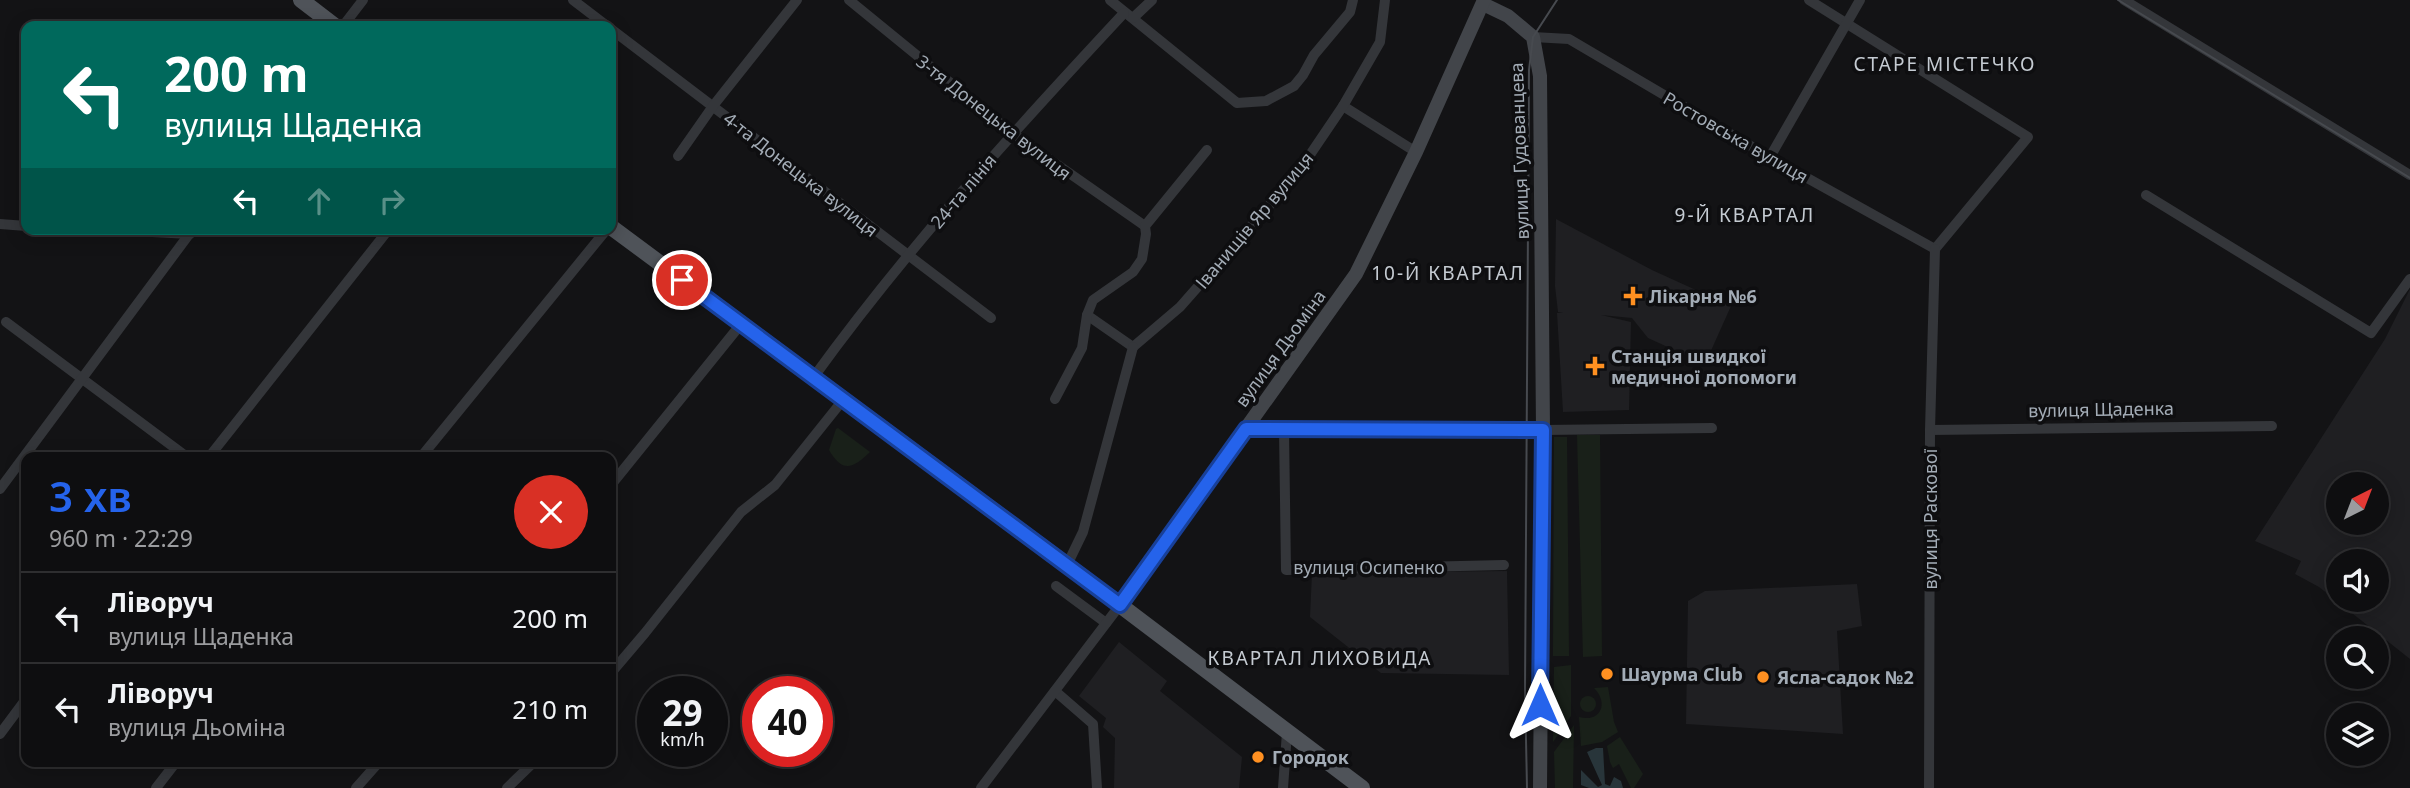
<!DOCTYPE html>
<html lang="uk">
<meta charset="utf-8">
<style>
:root{--surface:#0e0e10;--page:#1c1c1e;--text:#f1f3f6;--muted:#9b9c9f;--line:#2e2e30;--accent:#2563eb}
body{margin:0;font-family:"Noto Sans",sans-serif;background:var(--page);color:var(--text);height:100vh;display:flex;flex-direction:column;font-size:26px;white-space:nowrap}
*{box-sizing:border-box;margin:0}
p{font-size:23px;color:var(--muted)}
.icon{flex:none;width:38px;height:38px;fill:none;stroke:currentColor;stroke-width:2;stroke-linecap:round;stroke-linejoin:round}
.map{position:relative;flex:1;overflow:hidden}
.drawer{position:absolute;left:21px;top:452px;width:595px;height:315px;display:flex;flex-direction:column;background:var(--surface);border-radius:14px;box-shadow:0 4px 18px #0003,0 0 0 2px var(--line)}
.drawer>*{flex:none}
.banner{position:absolute;left:21px;top:21px;width:595px;height:214px;border-radius:14px;box-shadow:0 4px 18px #0003,0 0 0 2px var(--line);background:#00695c;color:#fff;overflow:hidden}
.needle{width:46px;rotate:42deg}
.buttons{position:absolute;left:2326px;top:472px;display:grid;gap:14px}
.buttons a{display:grid;place-items:center;width:63px;height:63px;border-radius:50%;background:var(--surface);box-shadow:0 4px 18px #0003,0 0 0 2px var(--line);font-size:35px}
.speed{position:absolute;left:637px;top:676px;display:flex;gap:14px;font-size:35px;font-weight:700;text-align:center}
.speed>*{display:grid;place-content:center;width:91px;height:91px;border-radius:50%;background:var(--surface);box-shadow:0 4px 18px #0003,0 0 0 2px var(--line);line-height:1}
.speed small{font-size:18px;font-weight:400}
.speed .limit{border:10px solid #d22;background:#fff;color:#111}
.pin{position:absolute;display:grid;place-items:center;width:60px;height:60px;color:#fff;margin:-30px;border:4px solid #fff;border-radius:50%;box-shadow:0 2px 7px #0007}
.me{position:absolute;width:77px;margin:-38px;rotate:0deg;stroke-linejoin:round;filter:drop-shadow(0 0 5px #0008)}
.turn{display:flex;align-items:center;gap:24px;height:147px;padding:0 28px;font-size:32px}
.turn .icon{width:91px;height:91px;stroke-width:2.5}
.turn b{display:block;font-size:49px;line-height:60px}
.lanes{display:flex;align-items:center;height:66px;padding:0 28px;background:#0003;justify-content:center;gap:35px;direction:ltr}
.lanes .off{opacity:.35}
.round{display:grid;place-items:center;flex:none;width:74px;height:74px;border-radius:37px;background:var(--page)}
.summary{display:flex;align-items:center;justify-content:space-between;height:119px;padding:0 28px}
h1{font-size:42px;font-weight:600;line-height:52px;color:var(--accent)}
ul{padding:0;list-style:none}
li{display:flex;align-items:center;gap:21px;height:91px;padding:0 28px;border-top:2px solid var(--line)}
li div{flex:1}
li b{display:block;font-size:26px}
li em{font-style:normal}
.map>svg:first-child{display:block}
.built{fill:#1f1f22;fill-rule:evenodd}
.green{fill:#192019}
.water{fill:#28353a}
.lines{fill:none;stroke-linecap:round;stroke-linejoin:round}
.street{stroke:#34363a;stroke-width:10}
.secondary{stroke:#42454a;stroke-width:14}
.primary{stroke:#4f5359;stroke-width:16}
.tram{stroke:#474a4f;stroke-width:2}
.route-casing{stroke:#184099;stroke-width:18}
.route{stroke:#2563eb;stroke-width:12}
.poi-dot{fill:#ff9021;stroke:#0e0e10;stroke-width:2.5}
.labels{text-anchor:middle;dominant-baseline:central;stroke-width:7;stroke-linejoin:round;paint-order:stroke}
.street-label{font-size:18px;fill:#a3acb6;stroke:#0e0e10}
.poi-label{font-size:18px;font-weight:bold;fill:#a3acb6;stroke:#0e0e10;text-anchor:start}
.neighbourhood-label{font-size:19px;letter-spacing:2px;fill:#c5cbd2;stroke:#0e0e10}
</style>
<div class="map">
<svg width="2410" height="788" viewBox="0 0 2410 788">
<rect width="100%" height="100%" fill="#131315"/>
<g class="built">
<polygon points="1556,219 1652,270 1731,306 1705,364 1648,338 1632,318 1601,315 1631,322 1629,410 1563,412 1557,313 1563,313 1558,312 1555,286"/>
<path d="M 2410,289 L 2410,659 L 2319,587 L 2295,574 L 2301,561 L 2255,541 L 2385,339 ZM 2338,485 L 2376,485 L 2376,523 L 2338,523 ZM 2338,562 L 2376,562 L 2376,600 L 2338,600 Z"/>
<polygon points="1507,571 1509,675 1381,673 1310,617 1312,573"/>
<polygon points="1857,584 1862,626 1837,631 1843,734 1686,724 1688,601 1705,591"/>
<polygon points="1119,642 1167,681 1160,691 1242,757 1239,788 1114,788 1115,738 1103,727 1106,718 1079,696"/>
</g>
<g class="green">
<path d="M 838,428 L 870,452 C 853,468 843,474 829,450 L 836,429 Z"/>
<polygon points="1577,435 1600,435 1602,656 1583,657"/>
<polygon points="1554,437 1567,437 1569,656 1553,656"/>
<polygon points="1571,665 1571,716 1553,742 1554,667"/>
<path d="M 1608,687 L 1614,722 L 1618,732 L 1602,742 L 1581,746 L 1579,717 C 1601,723 1609,703 1594,688 Z"/>
<circle cx="1588" cy="704" r="8"/>
<polygon points="1574,725 1573,788 1555,788 1554,752"/>
<polygon points="1620,737 1643,774 1634,788 1631,788 1619,764 1613,768 1610,762 1607,746"/>
</g>
<polygon class="water" points="1596,748 1603,748 1605,784 1610,786 1614,777 1621,781 1623,788 1589,788 1581,785 1581,770 1598,787 1602,785 1587,752"/>
<g class="lines">
<g class="street">
<polyline points="573,0 607,26"/>
<polyline points="849,0 1012,133 1145,226"/>
<polyline points="1110,0 1237,103 1266,101 1294,86 1303,75 1314,55 1350,12 1353,0"/>
<polyline points="1809,0 2028,137 1935,249"/>
<polyline points="2124,0 2410,175"/>
<polyline points="1133,18 1152,0"/>
<polyline points="343,26 363,0"/>
<polyline points="611,29 991,318"/>
<polyline points="1533,37 1569,39 1766,155 1935,249"/>
<polyline points="1343,106 1416,152"/>
<polyline points="678,156 713,106 797,0"/>
<polyline points="1770,157 1860,0"/>
<polyline points="2146,195 2371,333 2410,279"/>
<polyline points="0,224 26,226"/>
<polyline points="96,229 190,234"/>
<polyline points="1087,315 1133,347"/>
<polyline points="6,322 187,457"/>
<polyline points="1133,347 1180,307 1297,174 1343,106 1380,42 1385,0"/>
<path d="M 813,378 C 907,248 1015,130 1124,13"/>
<polyline points="1055,399 1082,348 1087,315 1093,300 1133,272 1142,259 1146,234 1145,226 1207,150"/>
<polyline points="1284,430 1286,570 1504,565"/>
<polyline points="1543,430 1712,428"/>
<polyline points="1930,430 2272,426"/>
<polyline points="209,457 389,229"/>
<polyline points="421,457 607,229"/>
<polyline points="611,485 741,324"/>
<polyline points="0,489 193,229"/>
<polyline points="1067,565 1083,532 1133,347"/>
<polyline points="1056,586 1106,623"/>
<polyline points="611,673 645,633 741,512 775,485 843,400"/>
<polyline points="1055,691 1093,724 1097,788"/>
<polyline points="0,734 26,699"/>
<polyline points="156,788 177,761"/>
<polyline points="356,788 380,761"/>
<polyline points="507,788 535,761"/>
<polyline points="981,788 1120,605"/>
<polyline points="1283,788 1287,732"/>
<polyline points="1929,788 1930,430 1935,249"/>
</g>
<g class="secondary">
<polyline points="1483,4 1508,16 1533,37 1540,76 1543,430 1540,788"/>
<polyline points="1246,429 1543,430"/>
<polyline points="1120,605 1356,274 1416,152 1484,0"/>
</g>
<g class="primary">
<polyline points="301,0 335,26"/>
<polyline points="611,227 1067,565 1362,788"/>
</g>
<g class="tram">
<polyline points="2118,0 2410,178"/>
<polyline points="1527,788 1525,690 1529,70 1533,37 1557,0"/>
</g>
</g>
<g class="lines">
<defs>
<polyline id="route" points="682,280 1120,605 1246,429 1543,430 1540,705"/>
</defs>
<use href="#route" class="route-casing"/>
<use href="#route" class="route"/>
</g>
<g class="poi-dot">
<path d="M1629.5 285.5h7v7h7v7h-7v7h-7v-7h-7v-7h7z"/>
<path d="M1591.5 355.5h7v7h7v7h-7v7h-7v-7h-7v-7h7z"/>
<circle cx="1607" cy="674" r="7"/>
<circle cx="1763" cy="677" r="7"/>
<circle cx="1258" cy="757" r="7"/>
</g>
<g class="labels">
<g class="street-label">
<text transform="translate(994 117) rotate(38)">3-тя Донецька вулиця</text>
<text transform="translate(1736 137) rotate(30)">Ростовська вулиця</text>
<text transform="translate(1519 151) rotate(-92)">вулиця Гудованцева</text>
<text transform="translate(801 174) rotate(38)">4-та Донецька вулиця</text>
<text transform="translate(963 191) rotate(-50)">24-та лінія</text>
<text transform="translate(1254 220) rotate(-50)">Іванищів Яр вулиця</text>
<text transform="translate(1280 348) rotate(-54)">вулиця Дьоміна</text>
<text transform="translate(2101 409) rotate(-1)">вулиця Щаденка</text>
<text transform="translate(1930 519) rotate(-90)">вулиця Раскової</text>
<text x="1369" y="567">вулиця Осипенко</text>
</g>
<g class="poi-label">
<text x="1649" y="296">Лікарня №6</text>
<text x="1611" y="356">Станція швидкої<tspan x="1611" dy="21">медичної допомоги</tspan></text>
<text x="1621" y="674">Шаурма Club</text>
<text x="1777" y="677">Ясла-садок №2</text>
<text x="1272" y="757">Городок</text>
</g>
<g class="neighbourhood-label">
<text x="1945" y="64">СТАРЕ МІСТЕЧКО</text>
<text x="1745" y="215">9-Й КВАРТАЛ</text>
<text x="1448" y="273">10-Й КВАРТАЛ</text>
<text x="1320" y="658">КВАРТАЛ ЛИХОВИДА</text>
</g>
</g>
</svg>
<div class="buttons">
<a><svg class="needle" viewBox="-14 -14 28 28"><path d="M0-13l5 13h-10z" fill="#e53935"/><path d="M0 13l5-13h-10z" fill="#9b9c9f"/></svg></a>
<a><svg class="icon" aria-label="sound" viewBox="0 0 24 24"><path d="M4 9h4l5-4v14l-5-4H4zM17 9q2 3 0 6"/></svg></a>
<a><svg class="icon" aria-label="search" viewBox="0 0 24 24"><circle cx="10" cy="10" r="6"/><path d="M15 15l6 6"/></svg></a>
<a><svg class="icon" aria-label="layers" viewBox="0 0 24 24"><path d="M12 4l9 5-9 5-9-5zM3 14l9 5 9-5"/></svg></a>
</div>
<div class="speed"><div>29<small>km/h</small></div><div class="limit">40</div></div>
<div class="pin" style="left:682px;top:280px;background:#d93025"><svg class="icon" aria-label="arrive" viewBox="0 0 24 24"><path d="M6 21V4h12l-3 4 3 4H6"/></svg></div>
<svg class="me" style="left:1540px;top:705px" viewBox="-20 -20 40 40"><path d="M0-17L14 15 0 8-14 15z" fill="#2563eb" stroke="#fff" stroke-width="4"/></svg>
<div class="banner">
<div class="turn"><svg class="icon" aria-label="left" viewBox="0 0 24 24"><path d="M17 20v-9H6M10 6l-5 5 5 5"/></svg><div><b>200 m</b>вулиця Щаденка</div></div>
<div class="lanes"><svg class="icon" aria-label="left" viewBox="0 0 24 24"><path d="M17 20v-9H6M10 6l-5 5 5 5"/></svg><svg class="icon off" aria-label="ahead" viewBox="0 0 24 24"><path d="M12 20V5M6 11l6-6 6 6"/></svg><svg class="icon off" aria-label="right" viewBox="0 0 24 24"><path d="M7 20v-9h11M14 6l5 5-5 5"/></svg></div>
</div>
<section class="drawer">
<div class="summary"><div><h1>3 хв</h1><p>960 m · 22:29</p></div><a class="round" style="background:#d93025;color:#fff"><svg class="icon" aria-label="close" viewBox="0 0 24 24"><path d="M6 6l12 12M18 6L6 18"/></svg></a></div>
<ul>
<li><svg class="icon" aria-label="left" viewBox="0 0 24 24"><path d="M17 20v-9H6M10 6l-5 5 5 5"/></svg><div><b>Ліворуч</b><p>вулиця Щаденка</p></div><em>200 m</em></li>
<li><svg class="icon" aria-label="left" viewBox="0 0 24 24"><path d="M17 20v-9H6M10 6l-5 5 5 5"/></svg><div><b>Ліворуч</b><p>вулиця Дьоміна</p></div><em>210 m</em></li>
</ul>
</section>
</div>
